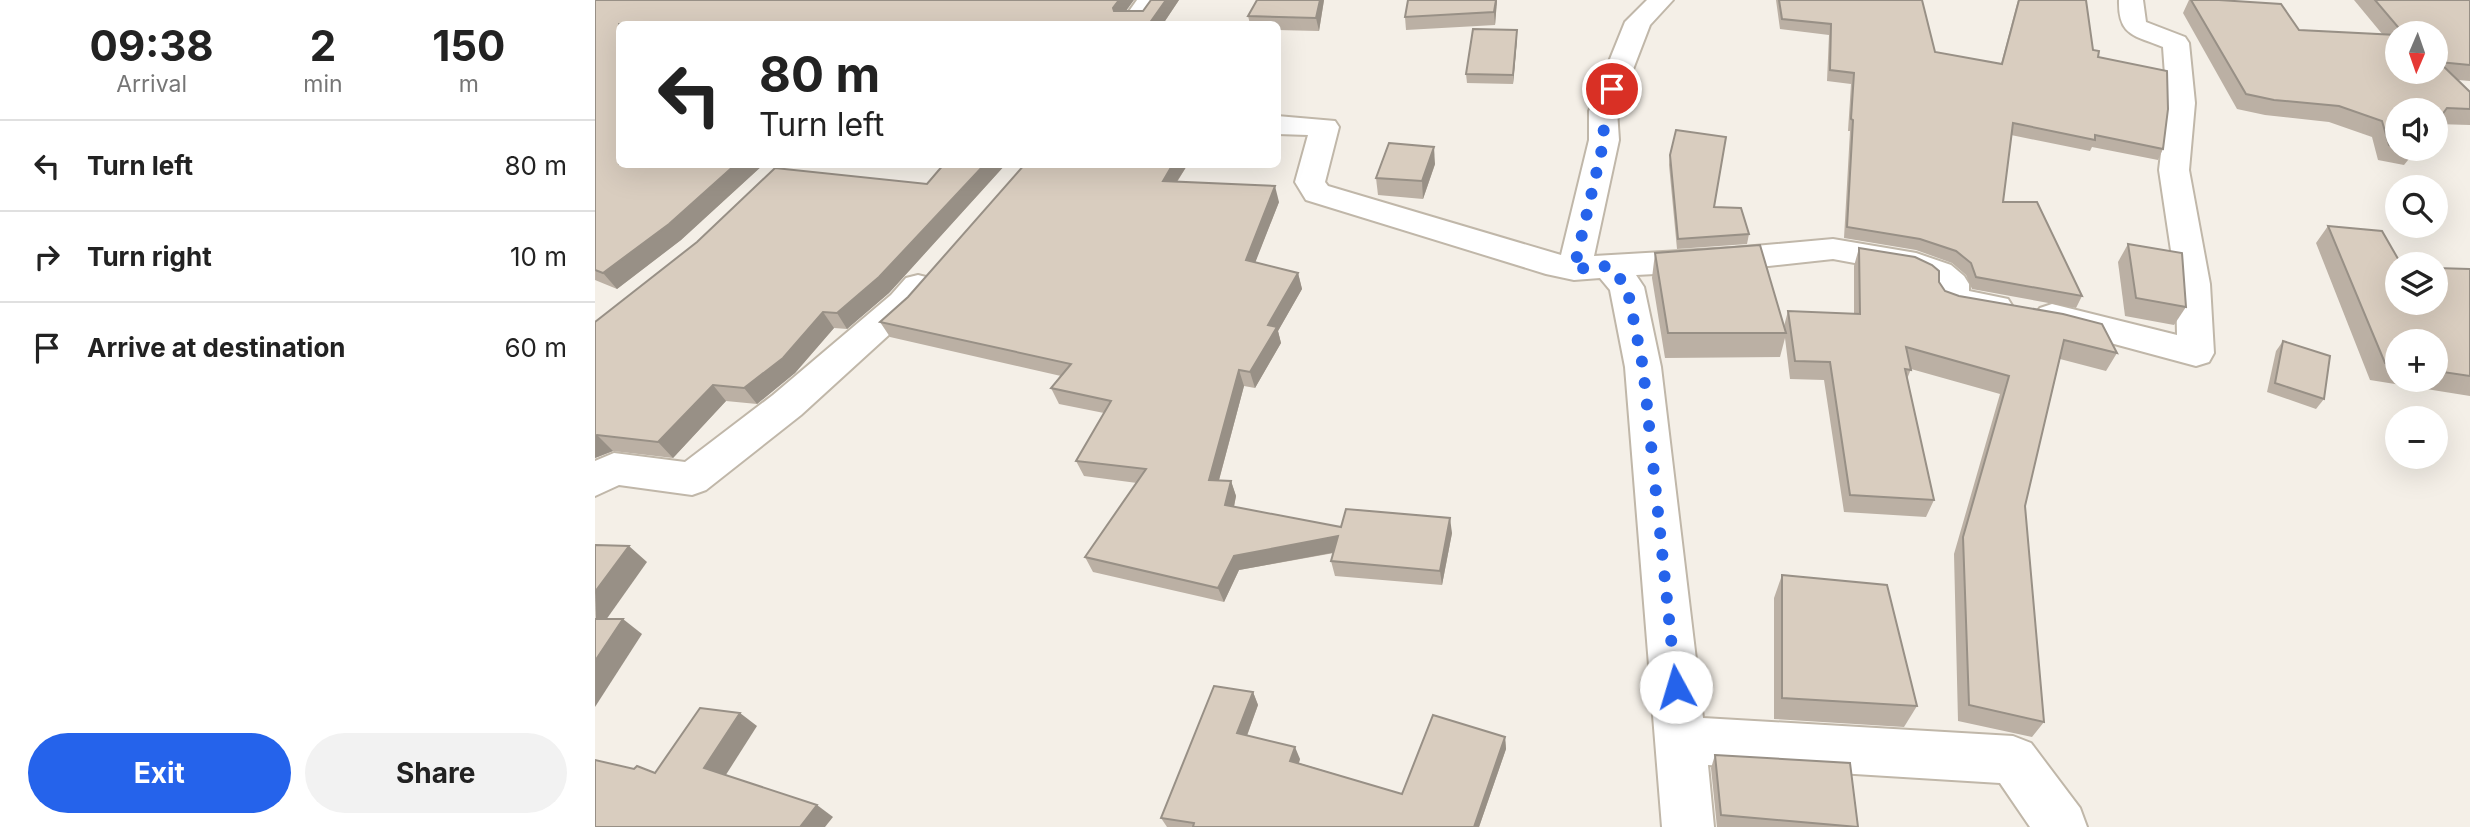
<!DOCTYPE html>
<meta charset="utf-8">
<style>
:root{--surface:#fff;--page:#f2f2f2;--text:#222;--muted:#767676;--line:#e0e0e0;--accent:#2563eb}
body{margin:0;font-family:Inter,sans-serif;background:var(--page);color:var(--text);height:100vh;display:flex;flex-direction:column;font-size:26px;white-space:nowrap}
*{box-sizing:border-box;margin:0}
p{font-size:23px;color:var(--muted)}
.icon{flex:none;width:38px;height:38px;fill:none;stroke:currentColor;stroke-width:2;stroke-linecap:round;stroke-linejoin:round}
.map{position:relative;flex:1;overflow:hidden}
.drawer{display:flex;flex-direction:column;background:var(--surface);width:595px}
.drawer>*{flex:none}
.hud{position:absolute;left:21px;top:21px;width:665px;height:147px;border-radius:10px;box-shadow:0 7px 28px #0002;background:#fff;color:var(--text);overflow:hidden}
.needle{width:46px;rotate:182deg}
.controls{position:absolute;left:1790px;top:21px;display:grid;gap:14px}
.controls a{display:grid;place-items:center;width:63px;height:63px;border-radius:50%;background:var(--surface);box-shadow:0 7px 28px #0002;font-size:35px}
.pin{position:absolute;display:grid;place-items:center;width:60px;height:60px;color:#fff;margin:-30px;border:4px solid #fff;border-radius:50%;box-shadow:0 2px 7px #0007}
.me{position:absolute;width:77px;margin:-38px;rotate:354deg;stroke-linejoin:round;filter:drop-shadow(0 0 5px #0008)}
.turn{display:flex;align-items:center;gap:24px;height:147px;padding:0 28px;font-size:32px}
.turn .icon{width:91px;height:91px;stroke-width:2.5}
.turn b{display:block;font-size:49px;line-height:60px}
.eta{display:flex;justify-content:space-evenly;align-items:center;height:119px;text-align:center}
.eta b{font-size:42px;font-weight:700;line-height:49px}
.button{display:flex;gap:14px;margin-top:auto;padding:14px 28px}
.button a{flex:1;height:80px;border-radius:42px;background:var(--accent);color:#fff;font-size:28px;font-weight:700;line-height:80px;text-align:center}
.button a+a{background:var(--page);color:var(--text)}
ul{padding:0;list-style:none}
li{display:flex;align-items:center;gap:21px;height:91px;padding:0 28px;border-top:2px solid var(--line)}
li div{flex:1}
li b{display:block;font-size:26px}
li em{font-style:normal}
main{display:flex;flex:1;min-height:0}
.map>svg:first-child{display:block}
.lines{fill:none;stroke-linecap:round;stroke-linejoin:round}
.minor-casing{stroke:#c0b7a9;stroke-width:4}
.minor{fill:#fff;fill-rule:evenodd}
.wall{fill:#bbb0a4;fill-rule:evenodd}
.shaded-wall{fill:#989086}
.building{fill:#d9cdbf;stroke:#989086;stroke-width:2}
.route{stroke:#2563eb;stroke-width:12;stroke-dasharray:0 21.6}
</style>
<main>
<section class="drawer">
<div class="eta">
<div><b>09:38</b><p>Arrival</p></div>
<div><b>2</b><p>min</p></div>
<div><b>150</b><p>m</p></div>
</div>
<ul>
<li><svg class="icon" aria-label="left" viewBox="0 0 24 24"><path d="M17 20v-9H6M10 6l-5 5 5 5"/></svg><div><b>Turn left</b></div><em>80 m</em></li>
<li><svg class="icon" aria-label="right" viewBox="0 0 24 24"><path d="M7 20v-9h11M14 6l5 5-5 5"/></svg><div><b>Turn right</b></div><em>10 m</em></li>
<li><svg class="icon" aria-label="arrive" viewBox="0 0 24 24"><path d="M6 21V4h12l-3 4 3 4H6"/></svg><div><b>Arrive at destination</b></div><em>60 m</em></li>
</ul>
<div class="button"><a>Exit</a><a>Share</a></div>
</section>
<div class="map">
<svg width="1875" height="827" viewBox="0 0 1875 827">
<rect width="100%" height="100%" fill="#f4efe7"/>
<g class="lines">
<defs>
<g id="minor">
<polygon points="542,0 567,0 550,24 525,24"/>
<path d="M 1052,0 L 1078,0 L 1055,25 L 1022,111 L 1024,140 L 999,256 L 1137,248 L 1238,239 L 1321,253 L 1356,265 L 1369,276 L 1374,284 L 1374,291 L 1413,299 L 1418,307 L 1413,315 C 1392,321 1366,314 1345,308 L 1340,300 L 1340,288 L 1332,281 L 1314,273 L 1238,259 L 1137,270 L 1041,275 L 1049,287 L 1066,367 L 1108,718 L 1418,736 L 1436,743 L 1485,808 L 1492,827 L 1435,827 L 1405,783 L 1113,765 L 1119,827 L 1067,827 L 1030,367 L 1015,290 L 1005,278 L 979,280 L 951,274 L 711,200 L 700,182 L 713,135 L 682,134 L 682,116 L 740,121 L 744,127 L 730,182 L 733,186 L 966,255 L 994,140 L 994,111 L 1030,22 Z"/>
<path d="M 1524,0 L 1548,0 L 1551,22 L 1590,37 L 1594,43 L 1600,103 L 1594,170 L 1615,284 L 1619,353 L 1614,362 L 1601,366 L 1445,324 L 1439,316 L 1445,308 L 1457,304 L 1582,335 L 1581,284 L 1564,170 L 1572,103 L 1568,47 C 1540,35 1523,37 1524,0 Z"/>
<polygon points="323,275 335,278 340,286 320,311 206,415 111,490 97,495 24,485 0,496 0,461 19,453 90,462 178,395 296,295 311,278"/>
</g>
</defs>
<use href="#minor" class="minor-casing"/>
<use href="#minor" class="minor"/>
</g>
<g class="wall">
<polygon points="0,0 531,11 548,11 556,0 584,0 568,24 24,24 24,164 169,164 86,240 22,289 0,280"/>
<polygon points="729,0 724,31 682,30 682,24 655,24 653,16"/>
<polygon points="813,0 902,0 900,25 811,30 810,17"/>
<polygon points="1181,0 1327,0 1340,52 1406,64 1423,0 1491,0 1498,50 1568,149 1563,160 1497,147 1495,151 1416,135 1408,202 1487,296 1481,308 1377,289 1371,275 1357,263 1321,250 1249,238 1255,131 1253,131 1256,84 1232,81 1234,35 1185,29"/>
<path d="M 1594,0 L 1624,0 L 1704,30 L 1788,35 L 1759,0 L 1875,0 L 1875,81 L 1863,80 L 1875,92 L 1875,125 L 1841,124 L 1841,110 L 1802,110 L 1802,149 L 1822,149 L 1809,165 L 1783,160 L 1777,137 L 1734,122 L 1670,115 L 1642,109 L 1588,13 ZM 1802,33 L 1841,33 L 1802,72 Z"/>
<polygon points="922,39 918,84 872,83 871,74"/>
<polygon points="1075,155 1119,207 1154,234 1152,244 1082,249 1074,165"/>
<polygon points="349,164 411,164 294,293 252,329 239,328 200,373 162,404 131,401 78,458 18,451 0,458 0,322 332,184"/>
<polygon points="430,164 593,164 582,182 684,202 660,262 703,273 707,289 683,331 686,343 660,388 649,386 624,480 636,481 641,496 639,507 746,527 857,533 847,585 740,576 736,561 739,553 644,570 629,602 498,572 490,557 542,483 489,476 481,461 509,413 464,404 456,388 466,376 295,337 285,322 313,297"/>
<polygon points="840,164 828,199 783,195 781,178"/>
<path d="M 1733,226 L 1802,303 L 1875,269 L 1875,396 L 1775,380 L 1721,243 ZM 1802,341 L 1841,341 L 1841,380 L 1802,380 Z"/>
<polygon points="1533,244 1591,307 1579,325 1530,316 1523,262"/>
<polygon points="1264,248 1344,282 1350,291 1522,353 1511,371 1465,359 1430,506 1449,722 1437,737 1363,721 1359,554 1405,394 1316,369 1312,379 1339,500 1331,517 1249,512 1229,380 1195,379 1190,338 1185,357 1070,358 1057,278 1060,253 1189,326 1193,311 1259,314 1259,266"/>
<polygon points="1688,341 1729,399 1721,409 1672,392 1681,351"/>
<polygon points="1187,575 1322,706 1309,727 1179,719 1179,598"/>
<polygon points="658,692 663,705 652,736 705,759 704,763 807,794 910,737 911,749 884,827 572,827 566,818"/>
<polygon points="1120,755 1263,827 1122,827 1116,768"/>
</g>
<g class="shaded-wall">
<polygon points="524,0 539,0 523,22 518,8"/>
<polygon points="571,0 584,0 568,24 554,24"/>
<polygon points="725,0 729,0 724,31 721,18"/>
<polygon points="901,0 902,0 900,25 899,12"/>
<polygon points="922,30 922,39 918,84 918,75"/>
<polygon points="839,147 840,164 828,199 827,181"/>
<polygon points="141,164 169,164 86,240 22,289 8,273"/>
<polygon points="390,164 411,164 294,293 252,329 242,313"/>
<polygon points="578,164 593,164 572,197 568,181"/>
<polygon points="680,186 684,202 655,276 651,260"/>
<polygon points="703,273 707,289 683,331 686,343 660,388 655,372 673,325"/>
<polygon points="228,312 239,328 200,373 162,404 149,388"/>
<polygon points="644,370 649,386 620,495 614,480"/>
<polygon points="118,385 131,401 78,458 63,442"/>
<polygon points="2,435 18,451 0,458 0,436"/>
<polygon points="636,481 641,496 636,521 630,505"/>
<polygon points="855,518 857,533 847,585 845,571"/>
<polygon points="743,536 747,551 644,570 629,602 623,588 639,556"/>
<polygon points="34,546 52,562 1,634 0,592"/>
<polygon points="28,619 47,634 0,707 0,661"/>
<polygon points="658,692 663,705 648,746 642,733"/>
<polygon points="145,713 162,726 127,781 109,768"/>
<polygon points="910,737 911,749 884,827 879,827"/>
<polygon points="700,747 705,759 700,773 695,761"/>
<polygon points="222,805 238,817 230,827 205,827"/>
</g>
<g class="building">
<polygon points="0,0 524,0 518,8 519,11 548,11 556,0 571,0 554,24 24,24 24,164 141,164 74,224 8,273 0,270"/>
<polygon points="662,0 725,0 721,18 653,16"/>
<polygon points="813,0 901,0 899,12 810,17"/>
<polygon points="1184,0 1327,0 1340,52 1407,64 1424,0 1491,0 1498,50 1504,51 1503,57 1572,71 1573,109 1568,149 1500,135 1500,140 1418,123 1408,202 1442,202 1487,296 1381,277 1376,263 1361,251 1325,239 1252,227 1258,120 1256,119 1259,73 1235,70 1236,24 1187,19"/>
<polygon points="1596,0 1624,0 1686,4 1704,30 1802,35 1802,72 1841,72 1841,33 1808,33 1780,0 1875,0 1875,65 1844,62 1875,92 1875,109 1852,108 1841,123 1841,110 1802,110 1802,146 1794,145 1787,121 1744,106 1679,100 1651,94"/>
<polygon points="878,29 922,30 918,75 871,74"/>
<polygon points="1081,130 1131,137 1119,207 1146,208 1154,234 1083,239 1075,155"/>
<polygon points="794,143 839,147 827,181 781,178"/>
<polygon points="349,164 390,164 284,277 242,313 228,312 188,358 149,388 118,385 63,442 2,435 0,436 0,322 102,242 180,168 332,184"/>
<polygon points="430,164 578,164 568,181 680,186 651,260 703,273 673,325 682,327 655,372 644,370 614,480 636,481 630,505 746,527 751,509 855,518 845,571 736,561 743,536 639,556 623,588 490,557 551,469 481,461 516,401 456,388 476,364 285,322 313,297"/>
<polygon points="1733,226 1787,231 1806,264 1802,264 1802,303 1841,303 1841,268 1875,269 1875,376 1841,371 1841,341 1802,341 1802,365 1790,363"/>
<polygon points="1533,244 1587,253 1591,307 1541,298"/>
<polygon points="1165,245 1191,333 1073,333 1060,253"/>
<polygon points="1264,248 1320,257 1337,265 1344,271 1344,282 1350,291 1364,296 1468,314 1507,324 1522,353 1469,340 1430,506 1449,722 1374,705 1368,537 1414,376 1311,347 1316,370 1310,369 1339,500 1255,495 1235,362 1200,361 1193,311 1265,314"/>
<polygon points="1688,341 1735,356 1729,399 1680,383"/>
<polygon points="0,545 34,546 0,592"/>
<polygon points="1187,575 1292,585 1322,706 1187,698"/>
<polygon points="0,619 28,619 0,661"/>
<polygon points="619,686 658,692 642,733 700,747 695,761 807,794 838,715 910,737 879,827 598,827 599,823 566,818"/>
<polygon points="105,708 145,713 109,768 222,805 205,827 0,827 0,760 39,769 42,766 60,773"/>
<polygon points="1120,755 1255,763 1263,827 1126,815"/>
</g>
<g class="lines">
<polyline class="route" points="1017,89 1008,111 1009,140 979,269 1014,266 1032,287 1048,367 1081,687"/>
</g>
</svg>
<div class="controls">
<a><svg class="needle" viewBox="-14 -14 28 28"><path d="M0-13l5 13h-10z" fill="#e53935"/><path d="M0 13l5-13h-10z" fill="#767676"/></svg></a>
<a><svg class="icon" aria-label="sound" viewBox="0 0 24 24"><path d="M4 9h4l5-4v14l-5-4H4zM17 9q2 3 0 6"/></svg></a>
<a><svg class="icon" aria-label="search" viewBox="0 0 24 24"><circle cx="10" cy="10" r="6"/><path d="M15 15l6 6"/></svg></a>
<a><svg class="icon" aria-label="layers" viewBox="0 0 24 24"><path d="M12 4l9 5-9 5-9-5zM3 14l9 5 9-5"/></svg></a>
<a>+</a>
<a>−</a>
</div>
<div class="pin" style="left:1017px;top:89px;background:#d93025"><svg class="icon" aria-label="arrive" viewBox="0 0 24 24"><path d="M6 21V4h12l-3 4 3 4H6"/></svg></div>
<svg class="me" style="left:1081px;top:687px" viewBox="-20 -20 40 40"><circle r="19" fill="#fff"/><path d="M0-13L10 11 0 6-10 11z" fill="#2563eb"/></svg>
<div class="hud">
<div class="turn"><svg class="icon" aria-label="left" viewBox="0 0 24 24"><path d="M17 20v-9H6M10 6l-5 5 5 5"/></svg><div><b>80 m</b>Turn left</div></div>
</div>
</div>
</main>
